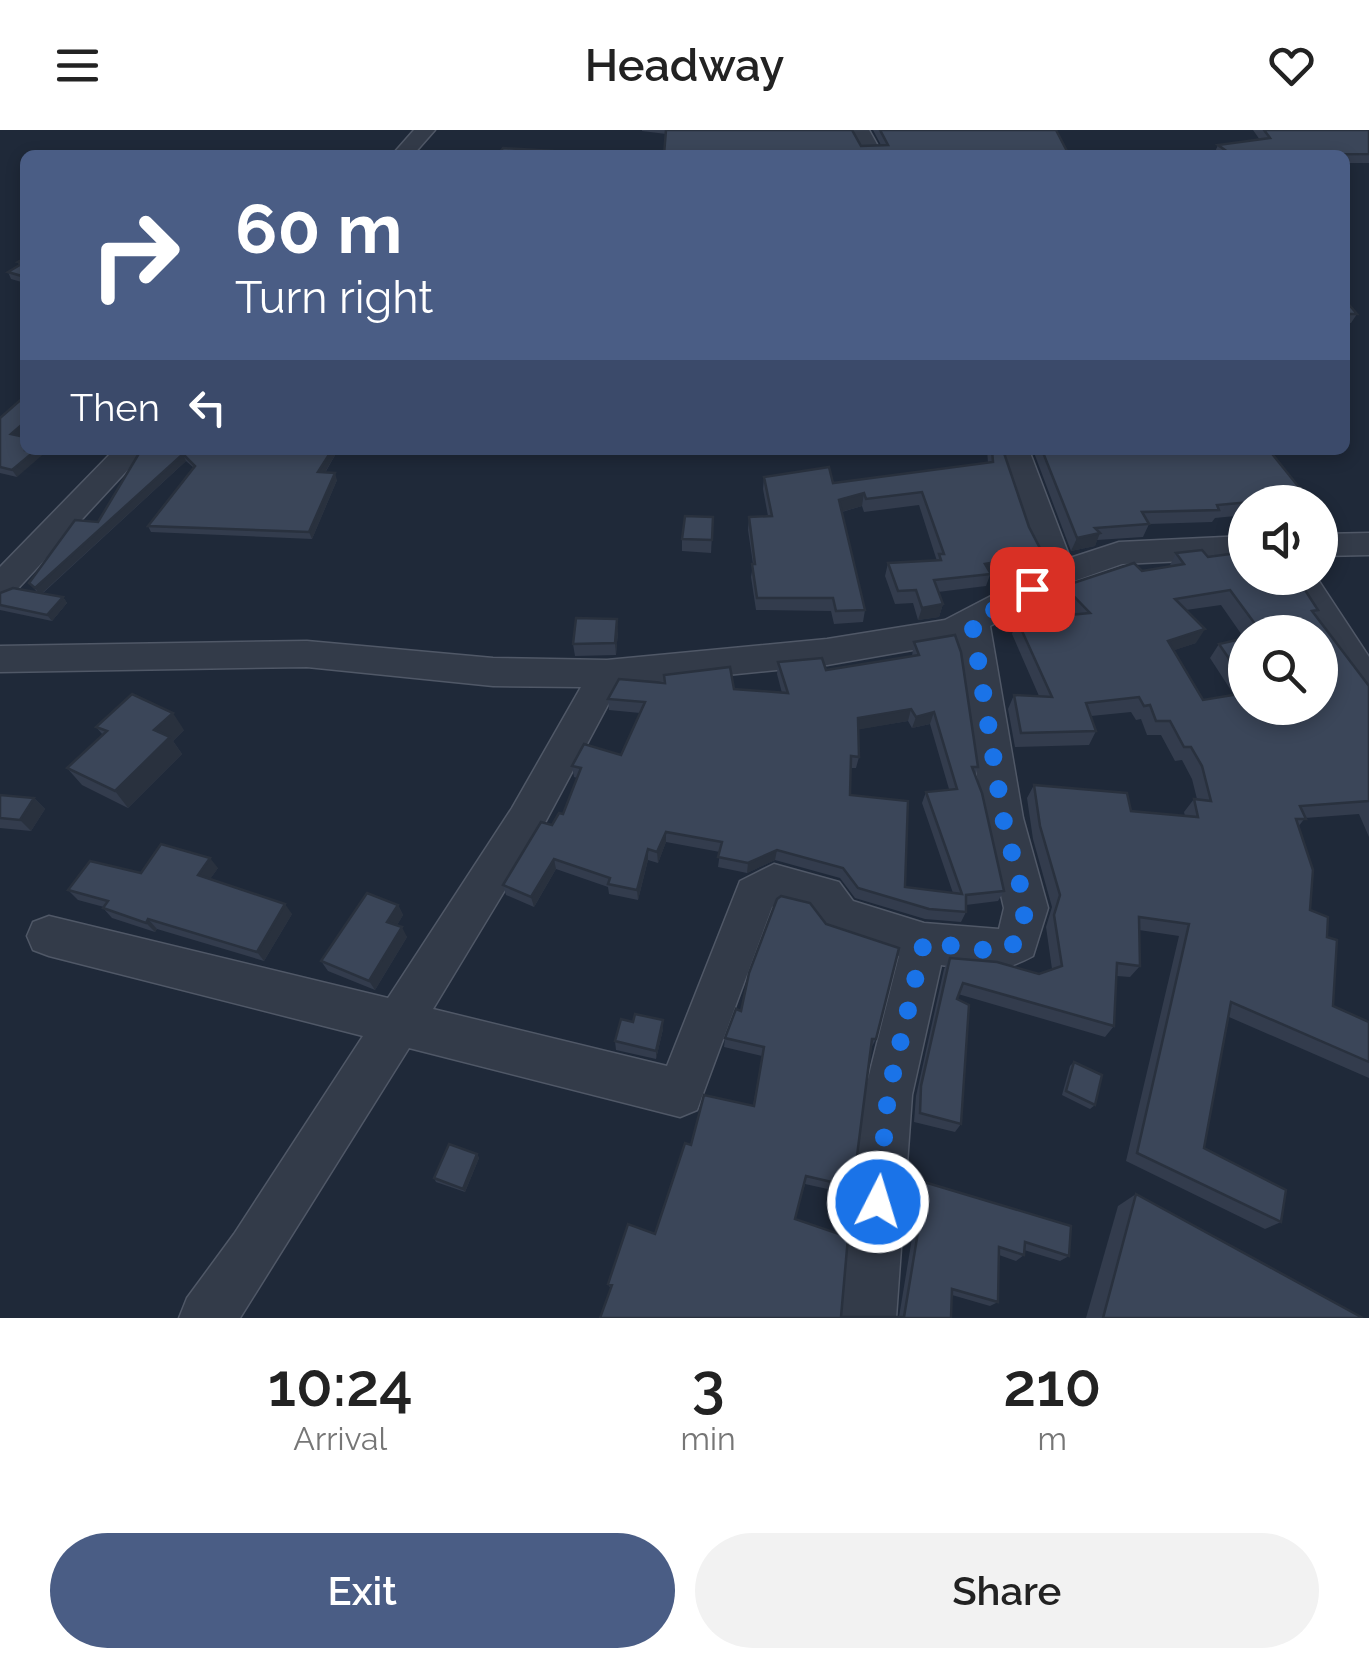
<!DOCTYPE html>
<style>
:root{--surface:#fff;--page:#f2f2f2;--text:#222;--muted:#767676;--accent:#4a5d85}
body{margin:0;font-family:Raleway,sans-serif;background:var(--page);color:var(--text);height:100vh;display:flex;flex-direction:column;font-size:38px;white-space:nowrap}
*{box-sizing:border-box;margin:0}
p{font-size:32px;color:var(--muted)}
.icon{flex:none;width:55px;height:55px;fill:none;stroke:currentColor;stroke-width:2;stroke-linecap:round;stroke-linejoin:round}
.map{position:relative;height:1188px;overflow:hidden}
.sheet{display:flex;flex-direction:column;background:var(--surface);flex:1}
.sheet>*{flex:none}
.hud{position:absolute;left:20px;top:20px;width:1330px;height:305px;border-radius:15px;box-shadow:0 5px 15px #0003;background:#4a5d85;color:#fff;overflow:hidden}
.buttons{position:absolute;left:1228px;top:355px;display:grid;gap:20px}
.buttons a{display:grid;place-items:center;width:110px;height:110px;border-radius:50%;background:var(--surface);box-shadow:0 5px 15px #0003;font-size:50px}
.pin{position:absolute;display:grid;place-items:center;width:85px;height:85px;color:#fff;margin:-42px;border-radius:20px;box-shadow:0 5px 15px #0006}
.me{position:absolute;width:110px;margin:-55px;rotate:5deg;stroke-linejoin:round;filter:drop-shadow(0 0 8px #0008)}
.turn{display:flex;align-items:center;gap:35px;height:210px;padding:0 50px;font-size:45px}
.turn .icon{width:130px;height:130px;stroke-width:2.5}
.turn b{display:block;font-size:70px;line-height:85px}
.then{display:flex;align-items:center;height:95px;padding:0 50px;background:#0003;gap:20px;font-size:38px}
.eta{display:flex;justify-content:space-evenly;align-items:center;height:170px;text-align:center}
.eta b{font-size:60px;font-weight:600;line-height:70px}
.primary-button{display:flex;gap:20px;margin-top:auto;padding:20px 50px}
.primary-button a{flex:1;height:115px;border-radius:60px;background:var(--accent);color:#fff;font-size:40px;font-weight:600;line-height:115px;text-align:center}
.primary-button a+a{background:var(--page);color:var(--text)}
header{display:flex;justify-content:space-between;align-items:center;height:130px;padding:0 50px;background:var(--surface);font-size:45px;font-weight:600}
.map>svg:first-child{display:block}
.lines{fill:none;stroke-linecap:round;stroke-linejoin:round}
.minor-casing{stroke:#505867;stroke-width:3}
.minor{fill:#333b49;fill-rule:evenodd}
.wall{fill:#333c4d;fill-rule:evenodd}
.shaded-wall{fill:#29313e}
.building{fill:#3b4659;stroke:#29313e;stroke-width:2.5;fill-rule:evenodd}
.route{stroke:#1a73e8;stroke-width:18;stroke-dasharray:0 32.4}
</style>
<header><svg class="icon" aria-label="menu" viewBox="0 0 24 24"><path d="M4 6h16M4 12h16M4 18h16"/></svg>Headway<svg class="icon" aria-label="heart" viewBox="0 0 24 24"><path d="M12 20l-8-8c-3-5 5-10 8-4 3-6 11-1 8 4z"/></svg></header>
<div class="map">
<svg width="1369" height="1188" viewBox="0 0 1369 1188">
<rect width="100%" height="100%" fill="#1f2939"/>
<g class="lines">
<defs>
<g id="minor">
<polygon points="414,0 435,0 413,25 392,25"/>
<polygon points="849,0 869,0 883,25 863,25"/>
<polygon points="114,320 146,320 12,465 0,469 0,437"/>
<path d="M 999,320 L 1029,320 L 1070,428 L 1119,412 L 1245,406 L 1245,428 L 1122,434 L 1074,451 L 990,496 L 1023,688 L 1048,778 L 1033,826 C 996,846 981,840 941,835 L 912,965 L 896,1188 L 840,1188 L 864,965 L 899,826 L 824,801 L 810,781 L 779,773 L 772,777 L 697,980 L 680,987 L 409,918 L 240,1188 L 179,1188 L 187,1168 L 234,1104 L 363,906 L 49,826 L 33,820 L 27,806 L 33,792 L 49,786 L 388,868 L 512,678 L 581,557 L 493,556 L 307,537 L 0,542 L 0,516 L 307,511 L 493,528 L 607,530 L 827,509 L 945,490 L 1043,439 L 1028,409 ZM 958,512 L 983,688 L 1004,778 L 999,799 L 924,793 L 853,771 L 839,752 L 774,734 L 740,751 L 667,936 L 433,879 L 540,702 L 618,556 L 827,535 Z"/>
<polygon points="1369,403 1369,425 1320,426 1320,404"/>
<polygon points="1283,448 1317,448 1369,527 1369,570 1356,566"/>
</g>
</defs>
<use href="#minor" class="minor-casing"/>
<use href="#minor" class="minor"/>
</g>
<g class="wall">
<polygon points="642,0 852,0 861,16 881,15 873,0 1056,0 1069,25 664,25 666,4 642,1"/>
<polygon points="1253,0 1369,0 1369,33 1345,33 1345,25 1214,24 1218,15 1260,10"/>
<polygon points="25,128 25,153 11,149 8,142 19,135 18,132"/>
<polygon points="1345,170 1357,184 1351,193 1345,194"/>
<polygon points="25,266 25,302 21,306 17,347 0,343 0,288"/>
<polygon points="141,320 338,320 325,343 337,350 312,409 151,402 148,396 194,338 186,331 42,464 63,467 67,473 52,491 0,480 0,463 38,463 29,453 98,392"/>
<polygon points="829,320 1003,320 1038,437 990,445 986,456 938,462 943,474 939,487 918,490 913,473 895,474 885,446 888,433 937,431 919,375 864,382 862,376 842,382 865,480 863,492 834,494 831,481 756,480 751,447 753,434 748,400 749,387 768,386 763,359 764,347 833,353 988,333 987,320 830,325"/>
<polygon points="1033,320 1184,320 1302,361 1295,372 1245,372 1245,385 1215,388 1212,392 1149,394 1143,407 1097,410 1095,416 1071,421"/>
<polygon points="713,387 711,423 682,421 682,409"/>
<path d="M 1176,423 L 1208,427 L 1318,480 L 1315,484 L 1369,556 L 1369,707 L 1359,684 L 1305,688 L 1298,697 L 1310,780 L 1327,807 L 1333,876 L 1369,892 L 1369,948 L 1229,887 L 1204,1018 L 1281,1092 L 1265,1099 L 1126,1031 L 1179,806 L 1139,800 L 1140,836 L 1130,847 L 1117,846 L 1114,896 L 1105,907 L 958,864 L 957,869 L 961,994 L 955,1002 L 914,992 L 916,966 L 944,839 L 950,828 L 1039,844 L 1052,839 L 1046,797 L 1052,777 L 1033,709 L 1027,668 L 1034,655 L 1131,681 L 1185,686 L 1184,682 L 1194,669 L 1197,669 L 1192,649 L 1182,630 L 1175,631 L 1161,605 L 1147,605 L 1141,589 L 1136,590 L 1131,582 L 1091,586 L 1096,601 L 1089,615 L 1015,617 L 1008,579 L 1014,565 L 1039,566 L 1012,504 L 1017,490 L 1071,485 L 1058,470 L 1064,456 L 1169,437 ZM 1221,475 L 1244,508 L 1219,514 L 1210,528 L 1234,565 L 1203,570 L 1174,520 L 1196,513 L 1186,480 ZM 1245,502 L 1320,502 L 1245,578 Z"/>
<polygon points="618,501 616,525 575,526 573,514"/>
<path d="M 914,512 L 978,637 L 975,645 L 1004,761 L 998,771 L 966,775 L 966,782 L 961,792 L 925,789 L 855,768 L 840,748 L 775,730 L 747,743 L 718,737 L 720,722 L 666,712 L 658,733 L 648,730 L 638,770 L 609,764 L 608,757 L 556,739 L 534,777 L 506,765 L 503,755 L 563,684 L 577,648 L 574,647 L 572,636 L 621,625 L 640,583 L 609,580 L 608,569 L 664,553 L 664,545 L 734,559 L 782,563 L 777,544 L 778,532 L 826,540 L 912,526 ZM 908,591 L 912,598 L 930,594 L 949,659 L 926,662 L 922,673 L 953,763 L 905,757 L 850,665 L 851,638 L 856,638 L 859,627 L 859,599 Z"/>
<polygon points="96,597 184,600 173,611 182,624 128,678 82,655 67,638 103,605"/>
<polygon points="0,665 34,668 45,679 31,701 0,698"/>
<polygon points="218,738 210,749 292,784 264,831 157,799 155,802 112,788 103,778 104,777 78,770 68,760 141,743"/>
<polygon points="398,775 403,785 397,795 407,807 375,860 328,841 321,831"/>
<polygon points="663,890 663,899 656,929 616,920 615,911"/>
<polygon points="725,908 876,909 871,918 853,1057 850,1064 805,1054 795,1089 841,1187 899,1187 912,1108 906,1106 909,1056 914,1049 1069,1126 1060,1131 1024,1120 1024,1125 1016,1131 999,1125 998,1172 990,1176 952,1165 951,1188 600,1188 611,1159 608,1154 655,1104 691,1015 753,976 762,926 724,917"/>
<polygon points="1074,932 1095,975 1090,979 1062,965 1070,936"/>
<polygon points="477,1024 479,1028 465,1062 436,1052 434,1048"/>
<polygon points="1136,1064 1363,1188 1086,1188 1118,1076"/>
</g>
<g class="shaded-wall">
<polygon points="25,292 25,302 15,311 11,304"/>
<polygon points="36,320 48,320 17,347 12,340"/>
<polygon points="332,320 338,320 321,349 318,342"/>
<polygon points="183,324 186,331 40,465 35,458"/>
<polygon points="335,343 337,350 312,409 309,402"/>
<polygon points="864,363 862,376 837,383 839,370"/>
<polygon points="1100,403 1095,416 1071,421 1077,408"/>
<polygon points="1043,424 1038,437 990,445 985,434"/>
<polygon points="63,467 67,473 52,491 47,485"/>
<polygon points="943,474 939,487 918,490 922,478"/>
<polygon points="617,489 618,501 616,525 615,513"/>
<polygon points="1205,499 1196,513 1160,525 1168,511"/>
<polygon points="911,579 908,591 856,600 858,588"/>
<polygon points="934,582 930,594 912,598 916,587"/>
<polygon points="173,583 184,600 173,611 182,624 128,678 115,661 154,600"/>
<polygon points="34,668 45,679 31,701 20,690"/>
<polygon points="666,702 666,712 658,733 657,722"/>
<polygon points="648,719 648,730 638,770 637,760"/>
<polygon points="777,720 775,730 747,743 748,733"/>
<polygon points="210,728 218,738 206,755 198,745"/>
<polygon points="554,729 556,739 534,777 531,767"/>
<polygon points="285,774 292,784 264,831 257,822"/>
<polygon points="398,775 403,785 393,802 387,792"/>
<polygon points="148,789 157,799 155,802 146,793"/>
<polygon points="402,797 407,807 375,860 369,851"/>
<polygon points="663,890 663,899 656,929 656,921"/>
<polygon points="477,1024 479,1028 465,1062 463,1059"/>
</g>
<g class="building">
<polygon points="666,0 852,0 861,16 888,15 880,0 1056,0 1069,25 664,25"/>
<polygon points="1264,0 1369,0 1369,24 1232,25 1218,15 1270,8"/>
<polygon points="503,18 552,21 550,25 498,25"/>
<polygon points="25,128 25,147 8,142 23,133 18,132"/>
<polygon points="1345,170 1357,184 1345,184"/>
<polygon points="25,266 25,292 11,304 25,307 25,320 36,320 12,340 0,337 0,288"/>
<polygon points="141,320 332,320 318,342 335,343 309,402 148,396 195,336 183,324 35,458 29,453 75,390 98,392"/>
<polygon points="992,320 1003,320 1029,397 1043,424 985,434 991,444 934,450 943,474 922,478 916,460 898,461 888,433 941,430 939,424 944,424 922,362 866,369 864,363 839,370 865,480 836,481 833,468 757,468 752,434 755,434 749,387 772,386 764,347 829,337 833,353 993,332"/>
<polygon points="1042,320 1269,320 1302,361 1279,364 1283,369 1217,375 1219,380 1142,382 1149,394 1095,398 1100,403 1077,408"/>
<polygon points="685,386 713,387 712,410 682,409"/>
<path d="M 1202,420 L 1208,427 L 1245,422 L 1245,448 L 1290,448 L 1300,460 L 1305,460 L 1318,480 L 1312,481 L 1369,556 L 1369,671 L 1300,676 L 1306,689 L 1296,689 L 1313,740 L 1310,780 L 1328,787 L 1327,807 L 1337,810 L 1333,876 L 1369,892 L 1369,932 L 1231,872 L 1204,1018 L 1286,1060 L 1281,1092 L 1137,1023 L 1189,794 L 1139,787 L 1140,836 L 1117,833 L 1114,896 L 963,853 L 957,869 L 969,875 L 961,994 L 920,983 L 921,956 L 950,828 L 997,832 L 1039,844 L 1062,836 L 1054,785 L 1060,765 L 1040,696 L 1034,655 L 1127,663 L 1131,681 L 1198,687 L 1194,669 L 1211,671 L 1202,636 L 1191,617 L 1184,617 L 1170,591 L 1156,591 L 1150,575 L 1144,576 L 1139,567 L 1086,573 L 1096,601 L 1021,603 L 1014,565 L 1052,567 L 1017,490 L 1090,483 L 1064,456 L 1134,433 L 1142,441 L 1184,434 L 1176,423 ZM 1230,460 L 1261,502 L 1320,502 L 1320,578 L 1245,578 L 1245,563 L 1203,570 L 1168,511 L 1205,499 L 1175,469 Z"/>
<polygon points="13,458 63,467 47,485 0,475 0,463"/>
<polygon points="576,488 617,489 615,513 573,514"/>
<path d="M 955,505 L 961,522 L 978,637 L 972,637 L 982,663 L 1004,761 L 966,765 L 966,782 L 929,779 L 858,758 L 843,738 L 777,720 L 748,733 L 718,727 L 722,712 L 666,702 L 657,722 L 648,719 L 637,760 L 608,754 L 610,748 L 554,729 L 531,767 L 503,755 L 541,692 L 552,695 L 559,683 L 563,684 L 581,638 L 572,636 L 584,614 L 621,625 L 645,572 L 608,569 L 619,549 L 665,553 L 664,545 L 730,537 L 734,559 L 788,563 L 778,532 L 822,528 L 826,540 L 919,525 L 914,512 ZM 911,579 L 916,587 L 934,582 L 957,659 L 926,662 L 962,764 L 905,757 L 908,671 L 850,665 L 851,626 L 859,627 L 858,588 Z"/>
<polygon points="1245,508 1245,552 1219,514"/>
<polygon points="132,564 173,583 154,600 170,607 115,661 67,638 107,601 96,597"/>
<polygon points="0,665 34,668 20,690 0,688"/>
<polygon points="161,714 210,728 198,745 285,774 257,822 148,789 146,793 103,778 108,771 68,760 90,731 141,743"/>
<polygon points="367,763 398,775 387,792 402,797 369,851 321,831"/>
<polygon points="781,766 810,773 826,794 899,818 876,909 872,909 853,1057 806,1046 795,1089 848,1107 841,1187 904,1187 918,1102 911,1100 914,1049 1071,1096 1069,1126 1025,1112 1024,1125 999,1117 998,1172 952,1159 951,1188 600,1188 612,1155 608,1154 628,1094 655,1104 685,1013 691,1015 704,965 754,976 764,917 725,908 736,879 741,881 749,843 777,769"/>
<polygon points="635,884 663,890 656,921 615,911 621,889 633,892"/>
<polygon points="1074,932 1102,945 1095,975 1066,961"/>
<polygon points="449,1014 477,1024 463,1059 434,1048"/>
<polygon points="1136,1064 1363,1188 1103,1188"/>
</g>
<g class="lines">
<polyline class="route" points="878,1072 888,965 924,812 1000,822 1017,812 1026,778 1003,688 972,492 1032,459"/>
</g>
</svg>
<div class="buttons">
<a><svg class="icon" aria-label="sound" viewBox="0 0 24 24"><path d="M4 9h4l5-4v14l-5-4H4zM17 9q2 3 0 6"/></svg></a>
<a><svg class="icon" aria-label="search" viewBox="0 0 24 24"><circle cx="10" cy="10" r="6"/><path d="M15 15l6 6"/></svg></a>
</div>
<div class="pin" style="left:1032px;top:459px;background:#d93025"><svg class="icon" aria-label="arrive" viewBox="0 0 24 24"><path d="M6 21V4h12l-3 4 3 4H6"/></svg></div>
<svg class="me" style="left:878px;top:1072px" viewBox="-20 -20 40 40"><circle r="17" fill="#1a73e8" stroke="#fff" stroke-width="3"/><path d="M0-11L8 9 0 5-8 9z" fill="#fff"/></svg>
<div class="hud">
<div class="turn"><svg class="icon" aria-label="right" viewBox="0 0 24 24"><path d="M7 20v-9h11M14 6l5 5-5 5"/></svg><div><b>60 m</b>Turn right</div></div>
<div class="then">Then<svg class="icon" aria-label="left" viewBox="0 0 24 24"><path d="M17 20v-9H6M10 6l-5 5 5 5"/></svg></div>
</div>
</div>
<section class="sheet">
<div class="eta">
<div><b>10:24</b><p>Arrival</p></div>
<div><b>3</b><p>min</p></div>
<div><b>210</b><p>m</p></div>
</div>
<div class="primary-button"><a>Exit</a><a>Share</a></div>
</section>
